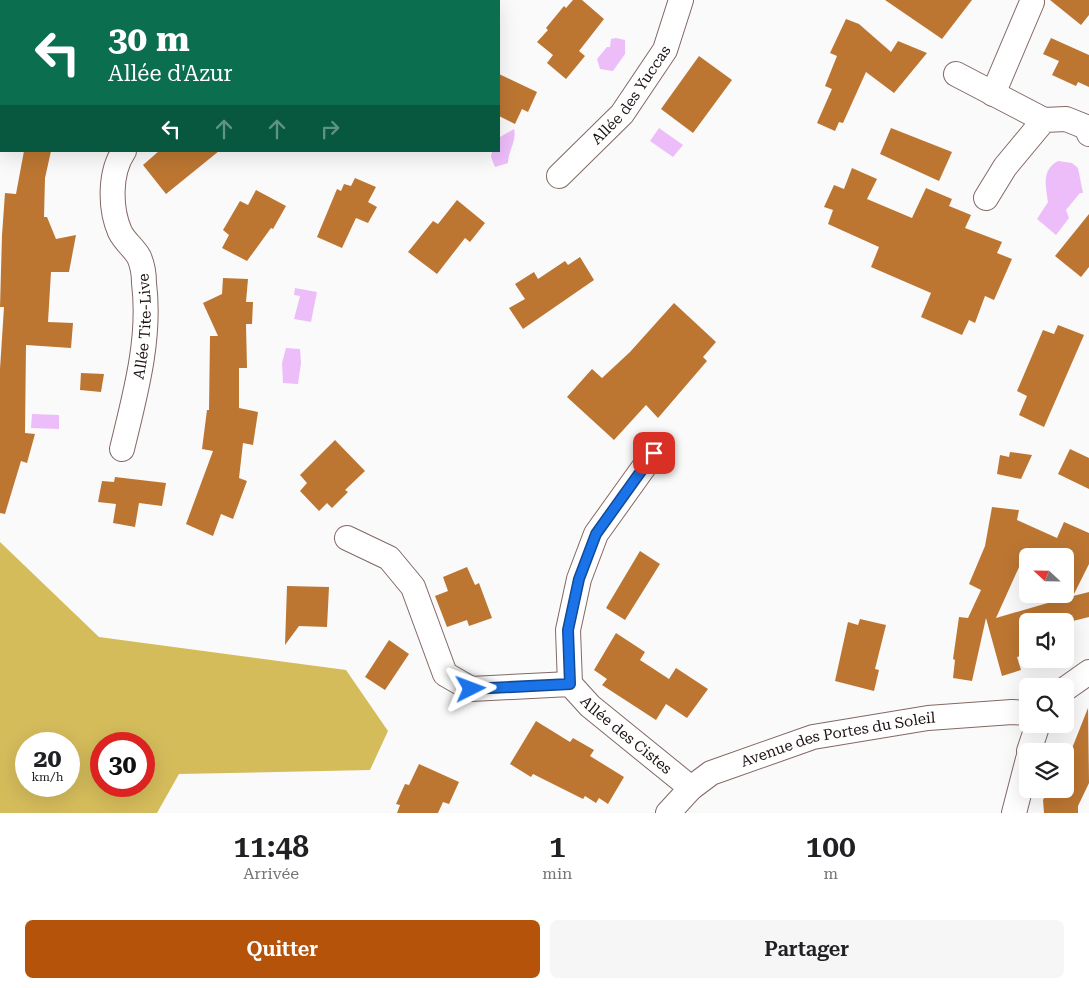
<!DOCTYPE html>
<html lang="fr">
<meta charset="utf-8">
<style>
:root{--surface:#fff;--page:#f6f6f6;--text:#202124;--muted:#757577;--accent:#b45309}
body{margin:0;font-family:"Roboto Serif",serif;background:var(--page);color:var(--text);height:100vh;display:flex;flex-direction:column;font-size:19px;white-space:nowrap}
*{box-sizing:border-box;margin:0}
p{font-size:16px;color:var(--muted)}
.icon{flex:none;width:28px;height:28px;fill:none;stroke:currentColor;stroke-width:2;stroke-linecap:round;stroke-linejoin:round}
.map{position:relative;height:813px;overflow:hidden}
.side{display:flex;flex-direction:column;background:var(--surface);flex:1}
.side>*{flex:none}
.banner{position:absolute;left:0px;top:0px;width:500px;height:152px;box-shadow:0 5px 20px #0002;background:#0b6e4f;color:#fff;overflow:hidden}
.needle{width:32px;rotate:292deg}
.tools{position:absolute;left:1019px;top:548px;display:grid;gap:10px}
.tools a{display:grid;place-items:center;width:55px;height:55px;border-radius:8px;background:var(--surface);box-shadow:0 5px 20px #0002;font-size:25px}
.speed{position:absolute;left:15px;top:732px;display:flex;gap:10px;font-size:25px;font-weight:700;text-align:center}
.speed>*{display:grid;place-content:center;width:65px;height:65px;border-radius:50%;background:var(--surface);box-shadow:0 5px 20px #0002;line-height:1}
.speed small{font-size:12px;font-weight:400}
.speed .limit{border:8px solid #d22;background:#fff;color:#111}
.pin{position:absolute;display:grid;place-items:center;width:42px;height:42px;color:#fff;margin:-21px;border-radius:10px;box-shadow:0 2px 8px #0006}
.me{position:absolute;width:55px;margin:-28px;rotate:87deg;stroke-linejoin:round;filter:drop-shadow(0 0 4px #0008)}
.turn{display:flex;align-items:center;gap:18px;height:105px;padding:0 25px;font-size:22px}
.turn .icon{width:65px;height:65px;stroke-width:2.5}
.turn b{display:block;font-size:35px;line-height:42px}
.lanes{display:flex;align-items:center;height:48px;padding:0 25px;background:#0003;justify-content:center;gap:25px;direction:ltr}
.lanes .off{opacity:.35}
.eta{display:flex;justify-content:space-evenly;align-items:center;height:85px;text-align:center}
.eta b{font-size:30px;font-weight:600;line-height:35px}
.button{display:flex;gap:10px;margin-top:auto;padding:10px 25px}
.button a{flex:1;height:58px;border-radius:8px;background:var(--accent);color:#fff;font-size:20px;font-weight:600;line-height:58px;text-align:center}
.button a+a{background:var(--page);color:var(--text)}
.map>svg:first-child{display:block}
.forest{fill:#d5bc5b;fill-rule:evenodd}
.water{fill:#edbdfa}
.building{fill:#bc7632;fill-rule:evenodd}
.lines{fill:none;stroke-linecap:round;stroke-linejoin:round}
.minor-casing{stroke:#836864;stroke-width:26}
.minor{stroke:#fff;stroke-width:24}
.route-casing{stroke:#114b97;stroke-width:12}
.route{stroke:#1a73e8;stroke-width:9}
.labels{text-anchor:middle;dominant-baseline:central;stroke-width:5;stroke-linejoin:round;paint-order:stroke}
.street-label{font-size:15px;fill:#1d1312;stroke:#fafafa}
</style>
<div class="map">
<svg width="1089" height="813" viewBox="0 0 1089 813">
<rect width="100%" height="100%" fill="#fafafa"/>
<path class="forest" d="M 0,542 L 99,637 L 346,670 L 388,731 L 370,770 L 179,774 L 157,813 L 0,813 ZM 26,744 L 69,744 L 69,786 L 26,786 ZM 101,744 L 144,744 L 144,786 L 101,786 Z"/>
<g class="water">
<polygon points="616,38 625,40 625,54 613,71 600,69 597,59 607,47 610,47 611,39"/>
<polygon points="659,128 683,145 673,157 650,141"/>
<path d="M 514,129 C 517,141 508,151 508,163 L 495,167 L 491,157 L 492,152 L 499,151 L 500,137 Z"/>
<path d="M 1058,161 L 1072,163 L 1078,168 L 1083,193 L 1080,193 L 1066,210 L 1069,218 L 1056,235 L 1037,219 L 1048,202 C 1046,186 1041,170 1058,161 Z"/>
<polygon points="295,288 317,292 311,322 294,319 300,296 294,295"/>
<polygon points="286,348 300,349 301,363 298,384 283,383 282,363"/>
<polygon points="32,414 59,415 59,429 31,428"/>
</g>
<g class="building">
<polygon points="573,0 582,0 604,19 579,51 585,56 566,79 547,63 553,55 537,42 548,30 546,28 564,6 566,8"/>
<polygon points="885,0 972,0 942,39"/>
<polygon points="1050,0 1089,0 1089,15 1081,25"/>
<polygon points="846,19 859,24 891,52 898,41 927,53 894,93 866,72 843,123 839,122 835,131 817,123 832,89 825,86 837,56 830,53"/>
<polygon points="1051,38 1089,55 1089,87 1078,82 1076,86 1052,75 1059,61 1043,54"/>
<polygon points="699,56 732,80 693,133 661,109"/>
<polygon points="499,74 537,92 528,112 522,109 515,124 499,116"/>
<polygon points="891,128 952,152 939,181 880,154"/>
<polygon points="24,151 51,151 45,178 44,217 47,217 56,239 76,235 69,272 51,272 48,322 73,323 71,348 26,345 25,433 35,434 27,463 21,461 5,514 0,513 0,369 4,307 0,307 2,235 5,193 16,194"/>
<polygon points="159,151 219,151 166,194 143,165"/>
<polygon points="852,168 877,179 867,199 912,218 926,188 952,199 949,206 971,215 965,228 1002,242 997,253 1012,259 994,300 985,296 975,323 969,320 962,335 921,317 931,293 871,267 879,247 828,224 833,210 824,207 834,185 844,189"/>
<polygon points="355,178 376,187 368,202 377,207 368,223 356,218 342,248 317,237 337,189 341,191 344,184 351,186"/>
<polygon points="256,190 286,206 273,229 271,228 247,261 222,248 229,235 223,230 240,201 248,205"/>
<polygon points="457,200 485,223 470,242 465,238 437,274 408,252 433,221 438,224"/>
<polygon points="1089,214 1089,267 1081,277 1055,256"/>
<polygon points="580,257 594,280 523,329 509,308 525,299 515,284 534,272 538,279 565,261 568,265"/>
<polygon points="223,278 248,279 246,302 253,302 252,324 246,324 247,368 239,368 239,408 258,412 253,445 243,443 239,478 247,481 233,519 221,514 213,536 186,524 213,451 202,449 207,410 209,410 210,336 218,336 203,303 222,294"/>
<polygon points="674,303 716,342 703,357 707,361 658,418 646,405 614,440 567,397 592,369 602,378 630,352"/>
<polygon points="1058,325 1084,335 1044,427 1019,415 1027,396 1017,391 1043,330 1054,334"/>
<polygon points="81,373 104,374 101,392 80,390"/>
<polygon points="335,440 365,471 345,490 348,492 332,508 327,503 319,511 300,491 307,483 300,475"/>
<polygon points="1070,449 1089,458 1089,489 1058,474"/>
<polygon points="1010,452 1032,455 1021,479 997,474 1000,455 1009,457"/>
<polygon points="115,477 166,483 162,506 139,503 135,527 113,523 116,504 98,502 102,481 114,482"/>
<path d="M 992,507 L 1019,510 L 1017,520 L 1057,538 L 1064,522 L 1089,533 L 1089,564 L 1073,596 L 1089,592 L 1089,617 L 1073,621 L 1028,621 L 1028,654 L 1017,657 L 1021,670 L 1002,676 L 986,618 L 972,681 L 953,678 L 955,660 L 953,659 L 959,617 L 968,618 L 981,590 L 969,584 L 985,546 ZM 1024,556 L 1065,556 L 1065,598 L 996,618 Z"/>
<polygon points="640,551 660,564 625,620 606,608"/>
<polygon points="467,567 475,585 479,583 492,618 469,626 467,620 447,627 435,596 448,591 443,577"/>
<polygon points="287,586 329,587 327,627 299,626 285,645"/>
<polygon points="860,619 886,625 875,669 879,670 874,691 835,681 848,622 858,625"/>
<polygon points="616,633 645,652 640,660 669,679 676,668 708,689 687,718 666,704 656,720 602,685 607,679 594,670"/>
<polygon points="389,640 409,654 385,690 365,677"/>
<polygon points="1088,708 1089,783 1078,806 1078,813 1044,813 1043,800 1049,789 1065,789 1065,766"/>
<polygon points="536,721 570,742 573,738 594,750 590,756 624,777 608,804 599,798 596,803 585,796 583,799 533,774 531,777 510,764"/>
<polygon points="419,764 459,782 449,804 443,802 438,813 397,813 400,805 396,804 405,784 409,785"/>
</g>
<g class="lines">
<defs>
<g id="minor">
<polyline points="145,0 146,1"/>
<polyline points="353,1 353,0"/>
<polyline points="956,74 1044,120"/>
<polyline points="993,94 1032,2"/>
<path id="s1" d="M 559,176 L 622,114 L 665,50 L 681,0"/>
<polyline points="986,198 1005,167 1044,120 1066,119 1086,127 1089,134"/>
<path id="s2" d="M 122,449 C 135,395 151,339 144,283 C 144,275 142,264 139,257 C 134,248 125,242 120,232 C 110,209 109,173 124,151"/>
<path id="s3" d="M 347,538 L 389,558 L 413,587 L 445,674 L 471,689 L 570,684 L 590,706 L 691,788"/>
<polyline points="570,684 568,630 579,579 596,534 654,453"/>
<polyline points="1065,689 1089,672"/>
<polyline points="1029,751 1038,724"/>
<path id="s4" d="M 668,813 L 691,788 L 711,773 L 813,737 L 928,718 L 1012,712 L 1028,713"/>
<polyline points="1014,813 1028,759"/>
</g>
</defs>
<use href="#minor" class="minor-casing"/>
<use href="#minor" class="minor"/>
</g>
<g class="lines">
<defs>
<polyline id="route" points="471,689 570,684 568,630 579,579 596,534 654,453"/>
</defs>
<use href="#route" class="route-casing"/>
<use href="#route" class="route"/>
</g>
<g class="labels">
<g class="street-label">
<text stroke="none"><textPath href="#s1" startOffset="109">Allée des Yuccas</textPath></text>
<text stroke="none"><textPath href="#s2" startOffset="125">Allée Tite-Live</textPath></text>
<text stroke="none"><textPath href="#s3" startOffset="382">Allée des Cistes</textPath></text>
<text stroke="none"><textPath href="#s4" startOffset="191">Avenue des Portes du Soleil</textPath></text>
</g>
</g>
</svg>
<div class="tools">
<a><svg class="needle" viewBox="-14 -14 28 28"><path d="M0-13l5 13h-10z" fill="#e53935"/><path d="M0 13l5-13h-10z" fill="#757577"/></svg></a>
<a><svg class="icon" aria-label="sound" viewBox="0 0 24 24"><path d="M4 9h4l5-4v14l-5-4H4zM17 9q2 3 0 6"/></svg></a>
<a><svg class="icon" aria-label="search" viewBox="0 0 24 24"><circle cx="10" cy="10" r="6"/><path d="M15 15l6 6"/></svg></a>
<a><svg class="icon" aria-label="layers" viewBox="0 0 24 24"><path d="M12 4l9 5-9 5-9-5zM3 14l9 5 9-5"/></svg></a>
</div>
<div class="speed"><div>20<small>km/h</small></div><div class="limit">30</div></div>
<div class="pin" style="left:654px;top:453px;background:#d93025"><svg class="icon" aria-label="arrive" viewBox="0 0 24 24"><path d="M6 21V4h12l-3 4 3 4H6"/></svg></div>
<svg class="me" style="left:471px;top:689px" viewBox="-20 -20 40 40"><path d="M0-17L14 15 0 8-14 15z" fill="#1a73e8" stroke="#fff" stroke-width="4"/></svg>
<div class="banner">
<div class="turn"><svg class="icon" aria-label="left" viewBox="0 0 24 24"><path d="M17 20v-9H6M10 6l-5 5 5 5"/></svg><div><b>30 m</b>Allée d'Azur</div></div>
<div class="lanes"><svg class="icon" aria-label="left" viewBox="0 0 24 24"><path d="M17 20v-9H6M10 6l-5 5 5 5"/></svg><svg class="icon off" aria-label="ahead" viewBox="0 0 24 24"><path d="M12 20V5M6 11l6-6 6 6"/></svg><svg class="icon off" aria-label="ahead" viewBox="0 0 24 24"><path d="M12 20V5M6 11l6-6 6 6"/></svg><svg class="icon off" aria-label="right" viewBox="0 0 24 24"><path d="M7 20v-9h11M14 6l5 5-5 5"/></svg></div>
</div>
</div>
<section class="side">
<div class="eta">
<div><b>11:48</b><p>Arrivée</p></div>
<div><b>1</b><p>min</p></div>
<div><b>100</b><p>m</p></div>
</div>
<div class="button"><a>Quitter</a><a>Partager</a></div>
</section>
